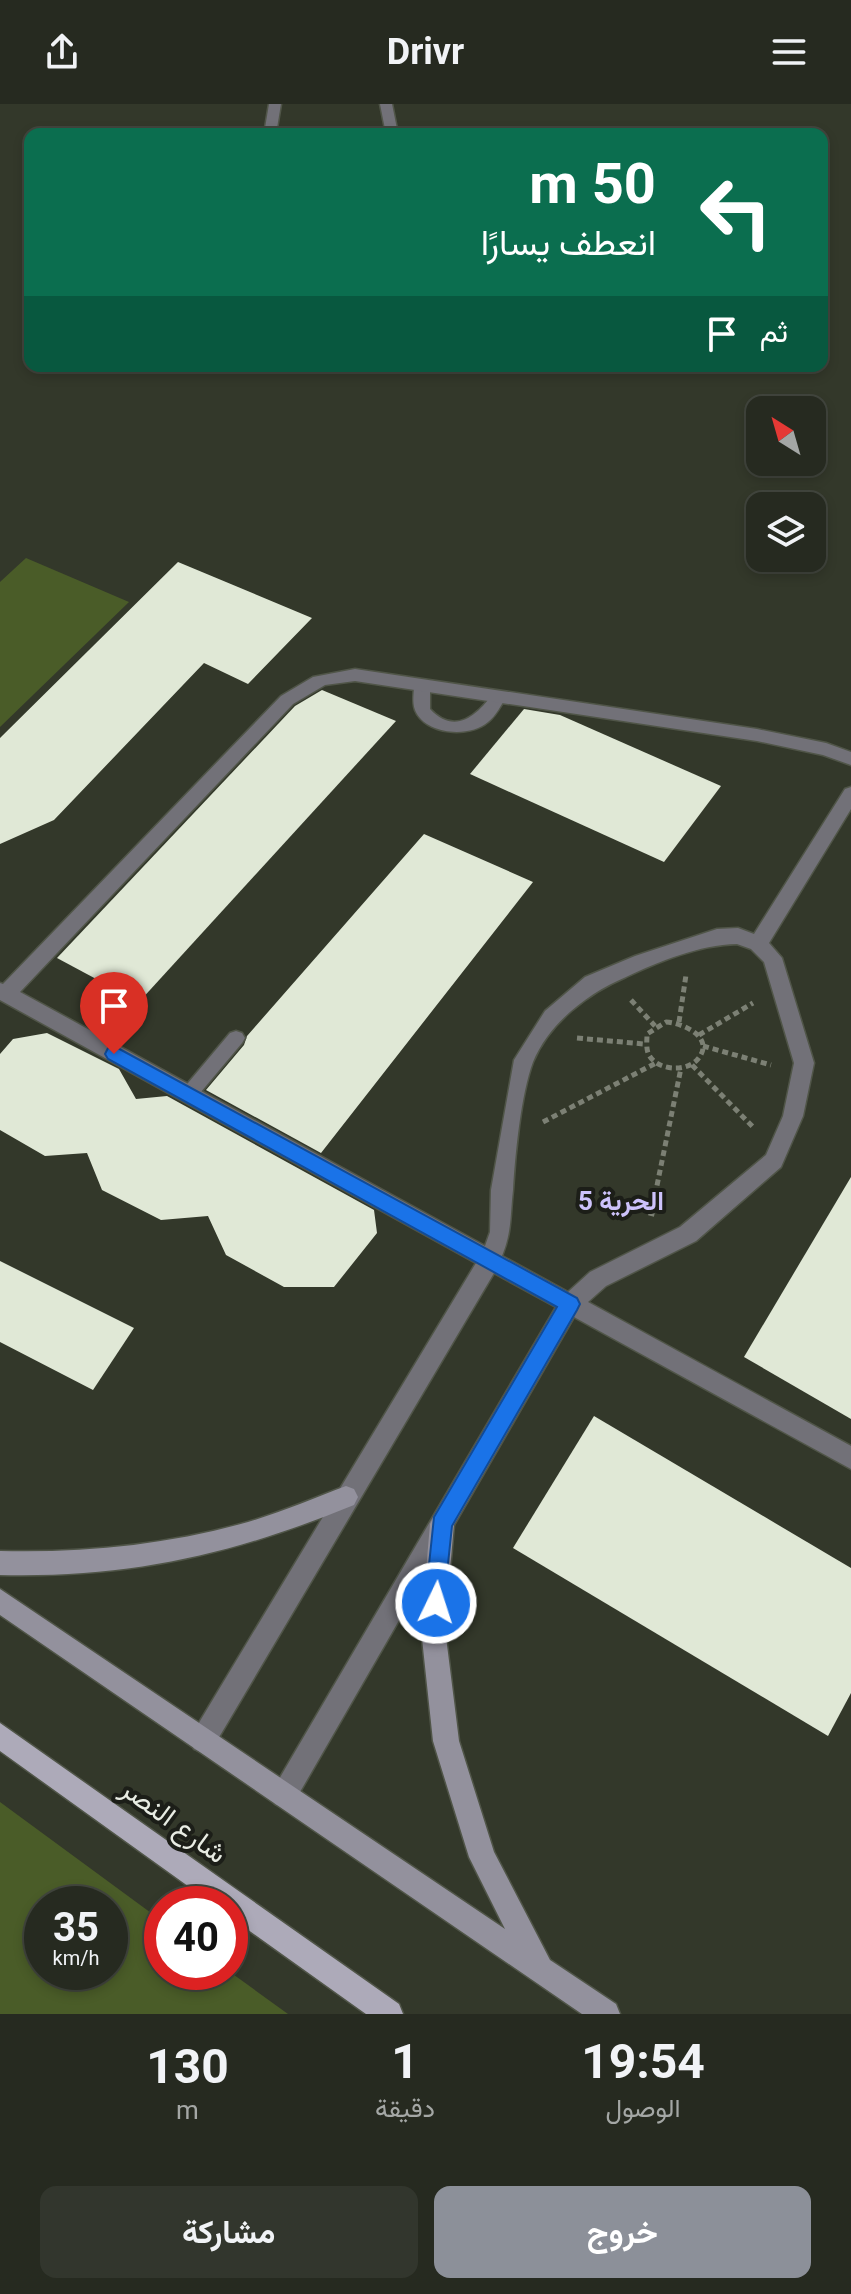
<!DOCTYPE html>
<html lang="ar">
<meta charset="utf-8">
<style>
:root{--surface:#262a20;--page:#32362d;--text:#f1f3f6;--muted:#a4a7a5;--line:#42463e;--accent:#8c9099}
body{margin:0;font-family:Roboto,Vazirmatn,sans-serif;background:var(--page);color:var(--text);direction:rtl;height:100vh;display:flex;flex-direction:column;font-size:30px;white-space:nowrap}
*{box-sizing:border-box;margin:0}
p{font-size:26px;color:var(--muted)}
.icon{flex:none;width:44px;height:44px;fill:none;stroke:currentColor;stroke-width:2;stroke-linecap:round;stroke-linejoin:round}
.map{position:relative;height:1910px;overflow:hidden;direction:ltr}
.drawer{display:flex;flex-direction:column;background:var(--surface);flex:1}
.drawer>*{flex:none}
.guide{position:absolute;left:24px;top:24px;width:804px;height:244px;border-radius:16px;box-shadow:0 4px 12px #0003,0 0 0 2px var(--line);direction:rtl;background:#0b6e4f;color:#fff;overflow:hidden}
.needle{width:52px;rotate:323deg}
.buttons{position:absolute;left:746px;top:292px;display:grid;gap:16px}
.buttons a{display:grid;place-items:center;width:80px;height:80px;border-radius:16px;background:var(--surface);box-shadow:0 4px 12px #0003,0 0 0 2px var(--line);font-size:40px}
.speed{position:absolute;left:24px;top:1782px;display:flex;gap:16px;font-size:40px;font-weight:700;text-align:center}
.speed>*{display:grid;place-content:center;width:104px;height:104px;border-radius:50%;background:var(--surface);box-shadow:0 4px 12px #0003,0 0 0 2px var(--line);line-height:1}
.speed small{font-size:20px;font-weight:400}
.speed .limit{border:12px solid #d22;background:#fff;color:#111}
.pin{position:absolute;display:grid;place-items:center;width:68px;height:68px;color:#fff;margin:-82px -34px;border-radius:50% 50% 50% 0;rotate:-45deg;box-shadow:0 0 8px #0007}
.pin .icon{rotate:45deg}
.me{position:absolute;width:88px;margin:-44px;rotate:4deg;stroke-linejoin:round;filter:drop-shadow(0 0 6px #0008)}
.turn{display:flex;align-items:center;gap:28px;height:168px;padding:0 40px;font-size:36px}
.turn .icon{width:104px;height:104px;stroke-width:2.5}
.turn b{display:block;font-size:56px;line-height:68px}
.then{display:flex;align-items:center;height:76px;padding:0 40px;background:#0003;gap:16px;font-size:30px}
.eta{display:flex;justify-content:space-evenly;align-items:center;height:136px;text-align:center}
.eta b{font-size:48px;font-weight:700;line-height:56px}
.cta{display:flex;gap:16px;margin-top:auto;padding:16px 40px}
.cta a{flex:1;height:92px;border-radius:16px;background:var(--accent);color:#fff;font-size:32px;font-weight:700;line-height:92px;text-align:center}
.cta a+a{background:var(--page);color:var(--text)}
header{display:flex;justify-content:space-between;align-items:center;height:104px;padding:0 40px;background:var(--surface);font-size:36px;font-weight:700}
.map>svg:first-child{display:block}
.green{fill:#4a5c28;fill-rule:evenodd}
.building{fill:#e0e8d6}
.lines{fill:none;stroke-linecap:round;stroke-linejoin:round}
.lane-casing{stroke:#505548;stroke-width:3}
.street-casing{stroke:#505548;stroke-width:3}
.secondary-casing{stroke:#505548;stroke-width:3}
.primary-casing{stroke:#505548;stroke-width:3}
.path-far1{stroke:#7c8074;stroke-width:5;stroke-dasharray:6 4;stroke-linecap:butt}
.path{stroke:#7c8074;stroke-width:6;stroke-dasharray:7 5;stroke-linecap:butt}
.lane{fill:#727178;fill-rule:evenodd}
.street{fill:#727178;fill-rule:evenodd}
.secondary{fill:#93919d;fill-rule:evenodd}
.primary{fill:#adaab9;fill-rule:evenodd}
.route{fill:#1a73e8;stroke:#114b97;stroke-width:2}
.labels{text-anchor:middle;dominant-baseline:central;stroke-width:8;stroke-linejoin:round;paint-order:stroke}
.neighbourhood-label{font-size:26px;font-weight:bold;fill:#cdc2fb;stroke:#1c1e18}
.near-street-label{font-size:28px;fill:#e8ece3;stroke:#1c1e18}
</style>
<header><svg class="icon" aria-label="menu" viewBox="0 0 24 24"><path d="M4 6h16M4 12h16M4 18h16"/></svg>Drivr<svg class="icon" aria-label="share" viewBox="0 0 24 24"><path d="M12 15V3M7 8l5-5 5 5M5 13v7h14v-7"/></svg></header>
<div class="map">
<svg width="851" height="1910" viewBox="0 0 851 1910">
<rect width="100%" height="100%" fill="#33382a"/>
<g class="green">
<polygon points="26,454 129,498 0,623 0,478"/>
<path d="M 0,1698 L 162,1817 L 162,1868 L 230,1868 L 288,1910 L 0,1910 ZM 42,1800 L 110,1800 L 110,1868 L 42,1868 Z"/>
</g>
<g class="building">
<polygon points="178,458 312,514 248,580 204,559 54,716 0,740 0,634"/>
<polygon points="322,586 396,617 139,898 57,854 295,602"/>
<polygon points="524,605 560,611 721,682 664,758 470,670"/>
<polygon points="424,730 533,778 321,1049 206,986 244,941 247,932"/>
<polygon points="47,929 119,965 136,995 167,992 374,1106 377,1129 334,1183 284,1183 226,1151 208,1112 161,1116 102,1086 87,1049 45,1052 0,1026 0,950 13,935"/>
<polygon points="851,1073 851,1315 744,1253"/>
<polygon points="0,1157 134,1224 93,1286 0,1238"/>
<polygon points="594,1312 851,1464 851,1589 828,1632 513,1444"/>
</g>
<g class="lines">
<defs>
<g id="lane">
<polygon points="269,0 281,0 276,30 264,30"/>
<polygon points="380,0 392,0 398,30 386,30"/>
<path d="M 422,576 L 430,581 L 430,605 C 455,632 478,611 494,588 L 504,588 L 507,592 C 501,601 496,612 488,618 C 470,634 425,631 415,606 C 412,598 414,589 414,581 Z"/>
<polygon points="236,927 242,929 245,934 242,939 195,995 183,995 180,990 183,985 230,929"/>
</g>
<path id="street" d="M 355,565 L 757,625 L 826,639 L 851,648 L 851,661 L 823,651 L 757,637 L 355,577 L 325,581 L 293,600 L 20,888 L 485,1142 L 490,1128 L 491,1086 L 514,956 L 545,907 L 585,873 L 635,852 L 717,825 L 738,824 L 754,830 L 845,685 L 851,683 L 851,705 L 769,839 L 782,854 L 814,959 L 803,1012 L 781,1063 L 696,1137 L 606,1182 L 588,1198 L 851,1342 L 851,1365 L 574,1213 L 293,1700 L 284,1704 L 275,1700 L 271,1691 L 275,1682 L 556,1203 L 494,1169 L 212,1645 L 203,1649 L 194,1645 L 190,1636 L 194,1627 L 476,1159 L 0,896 L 0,879 L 3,880 L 281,592 L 313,573 ZM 737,840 L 751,845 L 764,858 L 794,959 L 783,1012 L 766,1051 L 680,1123 L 590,1168 L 568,1188 L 502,1152 C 512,1127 510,1112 513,1086 C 515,1051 521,990 533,958 C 549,919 588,889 626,873 C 660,857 699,841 737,840 Z"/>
<g id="secondary">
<path d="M 346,1382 L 354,1385 L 358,1393 L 354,1401 C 234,1450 131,1474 0,1471 L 0,1447 C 84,1449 167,1441 248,1418 C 282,1408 314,1394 346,1382 Z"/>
<polygon points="442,1408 450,1412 454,1420 445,1525 459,1637 494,1748 550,1856 616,1900 620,1910 582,1910 0,1511 0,1485 505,1825 469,1753 433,1637 421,1525 430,1420 434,1412"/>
</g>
<polygon id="primary" points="0,1619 399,1900 403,1910 366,1910 230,1813 230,1800 213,1800 0,1647"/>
</defs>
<use href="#lane" class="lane-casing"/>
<use href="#street" class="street-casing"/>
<use href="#secondary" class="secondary-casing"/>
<use href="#primary" class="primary-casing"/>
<g class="path-far1">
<polyline points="631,896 655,922"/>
<path d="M 666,918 C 683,919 717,934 697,956 C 684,969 655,966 648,949 C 646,943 647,936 647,930 Z"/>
<polyline points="679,918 686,871"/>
<polyline points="699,931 753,899"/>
<polyline points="577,934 644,940"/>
<polyline points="703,942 771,961"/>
<polyline points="692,961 753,1023"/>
<polyline points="543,1018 656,959"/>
<polyline points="653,1101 681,964"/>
</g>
<polyline class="path" points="651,1112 654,1099"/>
<use href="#lane" class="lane"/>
<use href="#street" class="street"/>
<use href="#secondary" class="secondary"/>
<use href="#primary" class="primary"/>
</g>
<polygon class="route" points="114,942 577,1194 580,1200 577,1206 452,1422 443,1507 436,1510 428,1507 425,1499 434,1413 557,1203 108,955 105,950 108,944"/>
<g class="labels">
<g class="neighbourhood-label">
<text x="621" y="1097">الحرية 5</text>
</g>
<g class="near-street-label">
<text transform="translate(174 1717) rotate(36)">شارع النصر</text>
</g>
</g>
</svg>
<div class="buttons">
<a><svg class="needle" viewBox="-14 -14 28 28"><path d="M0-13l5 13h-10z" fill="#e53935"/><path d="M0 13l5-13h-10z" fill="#a4a7a5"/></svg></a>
<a><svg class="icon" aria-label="layers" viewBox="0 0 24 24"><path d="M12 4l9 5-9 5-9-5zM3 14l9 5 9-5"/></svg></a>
</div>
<div class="speed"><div>35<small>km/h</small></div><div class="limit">40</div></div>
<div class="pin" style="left:114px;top:950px;background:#d93025"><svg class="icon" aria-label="arrive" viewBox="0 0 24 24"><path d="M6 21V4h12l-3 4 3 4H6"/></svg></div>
<svg class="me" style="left:436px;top:1499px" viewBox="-20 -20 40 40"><circle r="17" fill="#1a73e8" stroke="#fff" stroke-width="3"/><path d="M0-11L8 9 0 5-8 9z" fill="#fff"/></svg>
<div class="guide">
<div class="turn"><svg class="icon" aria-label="left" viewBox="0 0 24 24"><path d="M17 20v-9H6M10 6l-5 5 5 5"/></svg><div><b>50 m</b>انعطف يسارًا</div></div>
<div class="then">ثم<svg class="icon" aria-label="arrive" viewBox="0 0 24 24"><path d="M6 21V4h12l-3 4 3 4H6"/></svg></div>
</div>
</div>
<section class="drawer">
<div class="eta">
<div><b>19:54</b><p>الوصول</p></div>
<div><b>1</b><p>دقيقة</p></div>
<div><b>130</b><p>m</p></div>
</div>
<div class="cta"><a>خروج</a><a>مشاركة</a></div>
</section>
